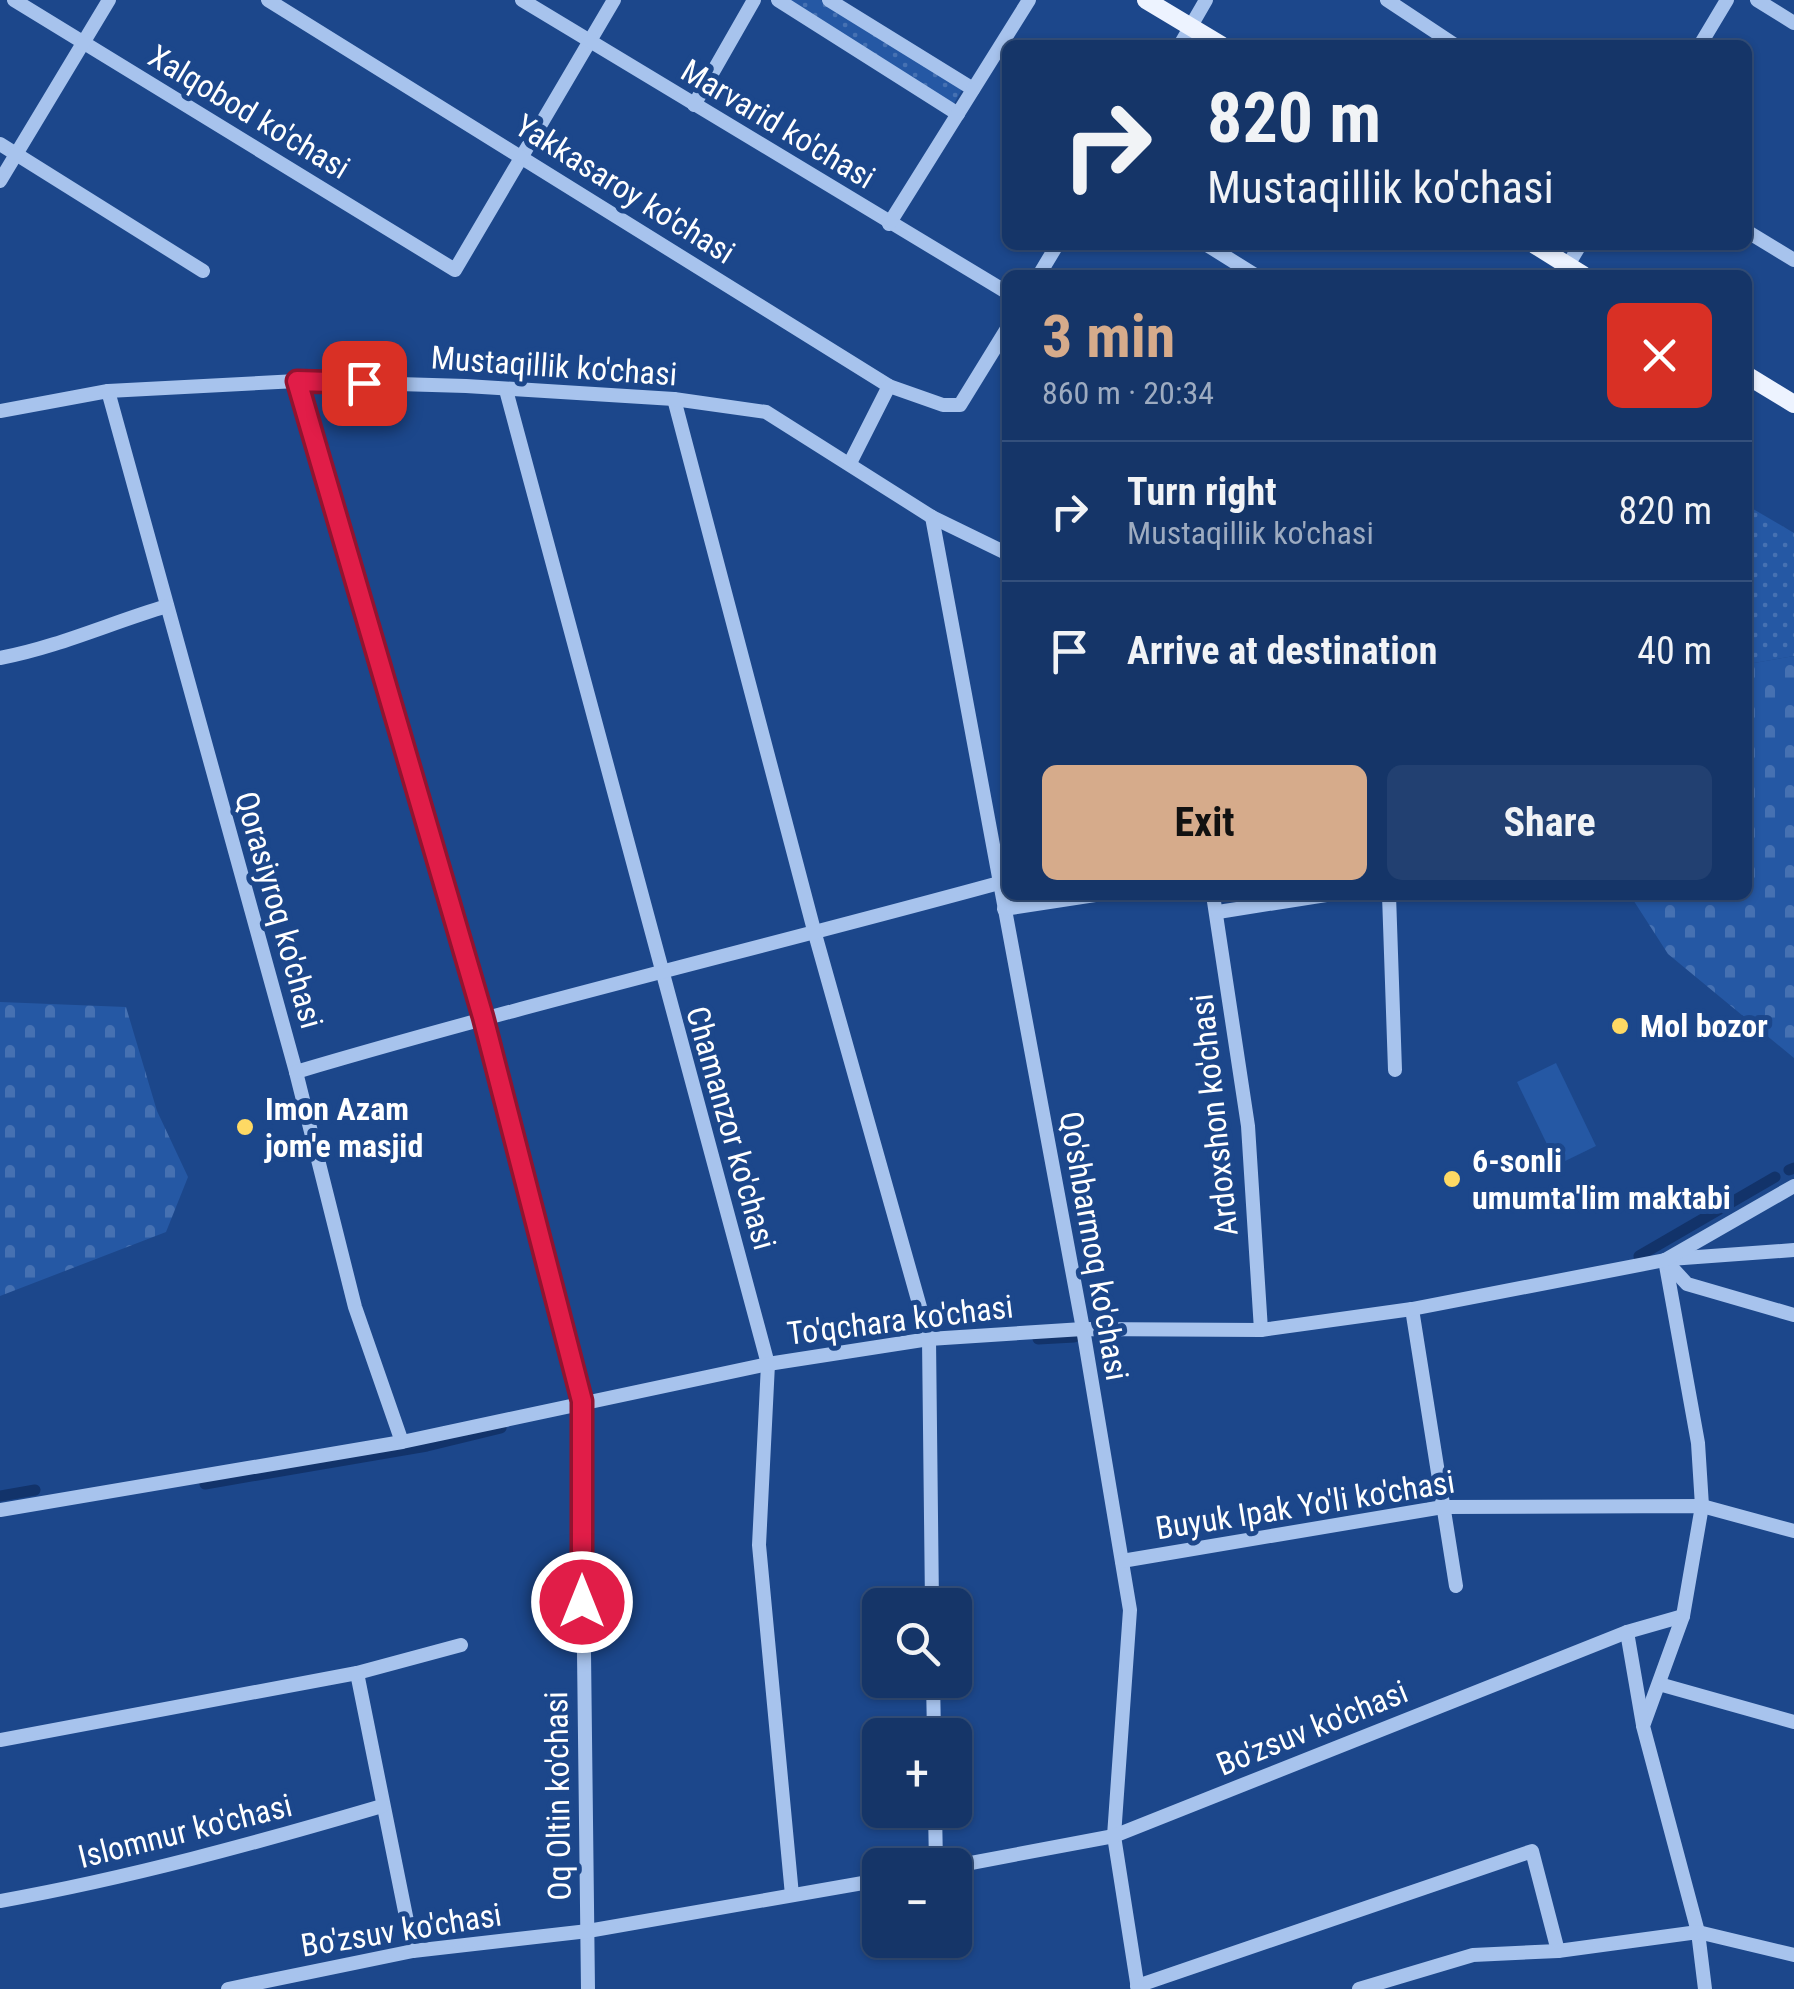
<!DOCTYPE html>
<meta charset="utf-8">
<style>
:root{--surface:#153568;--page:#224071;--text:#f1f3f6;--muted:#9dabc0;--line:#34507c;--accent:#d6ab8b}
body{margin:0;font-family:"Roboto Condensed",sans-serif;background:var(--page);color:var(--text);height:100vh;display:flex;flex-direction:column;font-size:38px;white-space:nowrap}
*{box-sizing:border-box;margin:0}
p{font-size:32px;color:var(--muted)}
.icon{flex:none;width:55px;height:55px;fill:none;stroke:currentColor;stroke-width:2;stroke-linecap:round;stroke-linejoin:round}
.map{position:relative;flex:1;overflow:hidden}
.panel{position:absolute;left:1002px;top:270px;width:750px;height:630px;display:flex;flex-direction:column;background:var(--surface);border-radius:15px;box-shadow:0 2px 8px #0004,0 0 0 2px var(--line)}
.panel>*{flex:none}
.hud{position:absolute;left:1002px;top:40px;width:750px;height:210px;border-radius:15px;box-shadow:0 2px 8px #0004,0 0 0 2px var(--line);background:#153568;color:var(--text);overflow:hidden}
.fabs{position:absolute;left:862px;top:1588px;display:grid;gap:20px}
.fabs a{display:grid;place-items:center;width:110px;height:110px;border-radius:15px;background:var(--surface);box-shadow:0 2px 8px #0004,0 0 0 2px var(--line);font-size:50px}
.pin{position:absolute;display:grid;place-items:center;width:85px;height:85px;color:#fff;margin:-42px;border-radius:20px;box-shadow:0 5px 15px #0006}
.me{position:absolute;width:110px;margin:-55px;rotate:0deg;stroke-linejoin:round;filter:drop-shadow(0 0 8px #0008)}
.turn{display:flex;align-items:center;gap:35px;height:210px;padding:0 40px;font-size:45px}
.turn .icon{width:130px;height:130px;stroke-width:2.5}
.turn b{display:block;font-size:70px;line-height:85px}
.round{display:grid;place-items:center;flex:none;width:105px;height:105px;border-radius:15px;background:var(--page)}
.head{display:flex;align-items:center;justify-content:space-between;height:170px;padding:0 40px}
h1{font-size:60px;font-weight:700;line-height:75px;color:var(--accent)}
.button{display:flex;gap:20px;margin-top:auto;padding:20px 40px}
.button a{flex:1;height:115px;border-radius:15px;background:var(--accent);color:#111;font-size:40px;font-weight:700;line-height:115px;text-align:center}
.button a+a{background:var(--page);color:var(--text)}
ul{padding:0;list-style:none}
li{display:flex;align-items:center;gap:30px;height:140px;padding:0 40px;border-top:2px solid var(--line)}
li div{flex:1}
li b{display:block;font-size:38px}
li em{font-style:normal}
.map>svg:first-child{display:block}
.grass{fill:url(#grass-dots)}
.cemetery{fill:url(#cemetery-stones)}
.pitch{fill:#2558a4}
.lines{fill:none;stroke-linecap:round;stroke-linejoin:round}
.canal{stroke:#12336a;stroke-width:11}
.minor{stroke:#a7c3ed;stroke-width:14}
.major{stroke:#edf3ff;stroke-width:18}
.route-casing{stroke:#92132f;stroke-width:25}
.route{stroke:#e11d48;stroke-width:18}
.poi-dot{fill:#fed964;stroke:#1c478b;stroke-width:4}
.labels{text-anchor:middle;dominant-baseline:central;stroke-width:10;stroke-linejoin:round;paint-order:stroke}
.street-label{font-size:32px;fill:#fff;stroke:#1c478b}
.poi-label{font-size:32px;font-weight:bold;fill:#fff;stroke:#1c478b;text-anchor:start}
</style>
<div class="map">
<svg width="1794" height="1989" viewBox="0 0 1794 1989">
<defs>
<pattern id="grass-dots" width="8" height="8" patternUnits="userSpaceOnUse" patternTransform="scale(2.5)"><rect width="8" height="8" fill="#2558a4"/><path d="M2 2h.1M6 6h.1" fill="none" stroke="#4671b2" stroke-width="1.8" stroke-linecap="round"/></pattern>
<pattern id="cemetery-stones" width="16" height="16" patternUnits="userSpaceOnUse" patternTransform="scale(2.5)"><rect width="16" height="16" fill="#2558a4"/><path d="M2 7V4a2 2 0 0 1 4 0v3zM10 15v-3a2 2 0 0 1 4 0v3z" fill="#4671b2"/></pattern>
</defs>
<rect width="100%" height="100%" fill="#1c478b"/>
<g class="grass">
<polygon points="789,0 821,0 962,90 953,105"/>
<polygon points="1748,506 1794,533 1794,656 1748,664"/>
</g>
<g class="cemetery">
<polygon points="1794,656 1794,1058 1668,954 1630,895 1748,895 1748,664"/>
<polygon points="0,1002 126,1007 157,1111 188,1177 166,1232 0,1296"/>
</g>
<polygon class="pitch" points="1556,1063 1596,1146 1557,1165 1517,1082"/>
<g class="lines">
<g class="canal">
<polyline points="1789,1170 1794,1168"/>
<polyline points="1639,1256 1775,1177"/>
<polyline points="1038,1339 1074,1337"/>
<polyline points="205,1484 427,1446 501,1428"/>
<polyline points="0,1496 35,1490"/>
</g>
<g class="minor">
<polyline points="14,0 455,270 614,0"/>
<polyline points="268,0 889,386 943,405 960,405 1008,327"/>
<polyline points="522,0 1008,293"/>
<polyline points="778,0 958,114"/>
<polyline points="829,0 973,89"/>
<polyline points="1387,0 1455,45"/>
<polyline points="1757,0 1794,23"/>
<polyline points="1180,45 1206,0"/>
<polyline points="1700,45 1727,0"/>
<polyline points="694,105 754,0"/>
<polyline points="0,144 203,271"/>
<polyline points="0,181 109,0"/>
<polyline points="889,224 1029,0"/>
<polyline points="1748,232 1794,260"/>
<polyline points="1207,245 1255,275"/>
<polyline points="1039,275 1057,245"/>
<polyline points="1562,275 1580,245"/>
<polyline points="297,381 483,1017 581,1401 588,1989"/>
<polyline points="506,390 768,1364 759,1545 792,1895"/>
<polyline points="108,391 296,1072 355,1307 402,1442"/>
<polyline points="674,399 815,934 929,1339 932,1605"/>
<polyline points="0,411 108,391 297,381 466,386 674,399 766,412 932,517 1008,554"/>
<polyline points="850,463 889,386"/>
<polyline points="932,517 1083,1329 1130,1610 1114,1836 1138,1989"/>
<path d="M 0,658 C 58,647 110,623 167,606"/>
<polyline points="1213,895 1248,1126 1261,1330"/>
<polyline points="1389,895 1395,1070"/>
<polyline points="1004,909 1095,895"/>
<polyline points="1218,912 1326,895"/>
<path d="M 296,1072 C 529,1003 765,947 999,883"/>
<polyline points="1670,1259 1794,1250"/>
<polyline points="1665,1260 1698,1443 1702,1506 1683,1616 1643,1726 1698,1932 1705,1989"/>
<polyline points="1665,1260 1687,1284 1794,1315"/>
<polyline points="1412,1309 1456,1586"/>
<polyline points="0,1510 402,1442 768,1364 929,1339 1083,1329 1261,1330 1412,1309 1665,1260 1794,1186"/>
<polyline points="1122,1561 1443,1507 1702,1506 1794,1531"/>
<polyline points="1627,1632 1643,1725"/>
<polyline points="357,1673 413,1951"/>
<polyline points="933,1680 934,1735"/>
<polyline points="1659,1684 1794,1722"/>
<polyline points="0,1740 357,1673 461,1645"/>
<polyline points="935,1810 936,1865"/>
<polyline points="955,1866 1114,1836 1627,1632 1683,1616"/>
<path d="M 0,1901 C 129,1878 256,1843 382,1806"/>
<polyline points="1137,1986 1532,1851 1558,1951"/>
<polyline points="228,1989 413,1951 588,1931 880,1880"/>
<polyline points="1359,1989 1473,1955 1558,1951 1698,1932 1794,1955"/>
</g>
<g class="major">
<polyline points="1146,0 1221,45"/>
<polyline points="1535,245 1583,275"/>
<polyline points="1748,376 1794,404"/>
</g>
</g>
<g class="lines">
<defs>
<polyline id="route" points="364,383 297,381 483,1017 582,1401 582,1602"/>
</defs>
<use href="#route" class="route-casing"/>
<use href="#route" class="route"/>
</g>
<g class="poi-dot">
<circle cx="1620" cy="1026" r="10"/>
<circle cx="245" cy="1127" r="10"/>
<circle cx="1452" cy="1179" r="10"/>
</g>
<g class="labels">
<g class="street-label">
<text transform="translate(249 112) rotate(31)">Xalqobod ko'chasi</text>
<text transform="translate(778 124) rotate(31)">Marvarid ko'chasi</text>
<text transform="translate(625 189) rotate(32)">Yakkasaroy ko'chasi</text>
<text transform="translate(554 366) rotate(4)">Mustaqillik ko'chasi</text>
<text transform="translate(279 910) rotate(74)">Qorasiyroq ko'chasi</text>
<text transform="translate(1214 1115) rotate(-96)">Ardoxshon ko'chasi</text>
<text transform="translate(731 1128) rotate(74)">Chamanzor ko'chasi</text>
<text transform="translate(1094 1246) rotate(80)">Qo'shbarmoq ko'chasi</text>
<text transform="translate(900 1320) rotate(-7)">To'qchara ko'chasi</text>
<text transform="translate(1305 1505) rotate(-9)">Buyuk Ipak Yo'li ko'chasi</text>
<text transform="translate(1312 1728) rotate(-22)">Bo'zsuv ko'chasi</text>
<text transform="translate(558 1796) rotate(-91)">Oq Oltin ko'chasi</text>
<text transform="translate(185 1831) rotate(-14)">Islomnur ko'chasi</text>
<text transform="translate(401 1930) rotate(-9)">Bo'zsuv ko'chasi</text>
</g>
<g class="poi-label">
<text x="1640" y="1026">Mol bozor</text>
<text x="265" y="1109">Imon Azam<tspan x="265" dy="37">jom'e masjid</tspan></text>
<text x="1472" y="1161">6-sonli<tspan x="1472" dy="37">umumta'lim maktabi</tspan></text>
</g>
</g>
</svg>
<div class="fabs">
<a><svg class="icon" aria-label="search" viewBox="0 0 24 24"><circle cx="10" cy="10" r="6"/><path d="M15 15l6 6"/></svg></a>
<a>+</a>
<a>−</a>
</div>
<div class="pin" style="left:364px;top:383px;background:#d93025"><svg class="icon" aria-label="arrive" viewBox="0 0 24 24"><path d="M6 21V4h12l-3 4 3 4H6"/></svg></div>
<svg class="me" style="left:582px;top:1602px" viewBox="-20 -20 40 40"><circle r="17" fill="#e11d48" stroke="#fff" stroke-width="3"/><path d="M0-11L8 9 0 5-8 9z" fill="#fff"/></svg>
<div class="hud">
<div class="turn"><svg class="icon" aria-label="right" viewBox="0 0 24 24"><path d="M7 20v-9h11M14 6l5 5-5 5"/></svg><div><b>820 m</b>Mustaqillik ko'chasi</div></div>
</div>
<section class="panel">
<div class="head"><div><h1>3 min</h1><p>860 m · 20:34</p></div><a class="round" style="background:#d93025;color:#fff"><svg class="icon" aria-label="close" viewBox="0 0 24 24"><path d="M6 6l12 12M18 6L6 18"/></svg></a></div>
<ul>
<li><svg class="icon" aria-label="right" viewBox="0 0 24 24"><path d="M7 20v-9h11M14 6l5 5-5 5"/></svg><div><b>Turn right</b><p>Mustaqillik ko'chasi</p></div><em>820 m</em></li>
<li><svg class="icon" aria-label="arrive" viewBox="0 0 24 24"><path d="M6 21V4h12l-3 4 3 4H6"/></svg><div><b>Arrive at destination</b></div><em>40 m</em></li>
</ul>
<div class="button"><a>Exit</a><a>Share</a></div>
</section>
</div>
